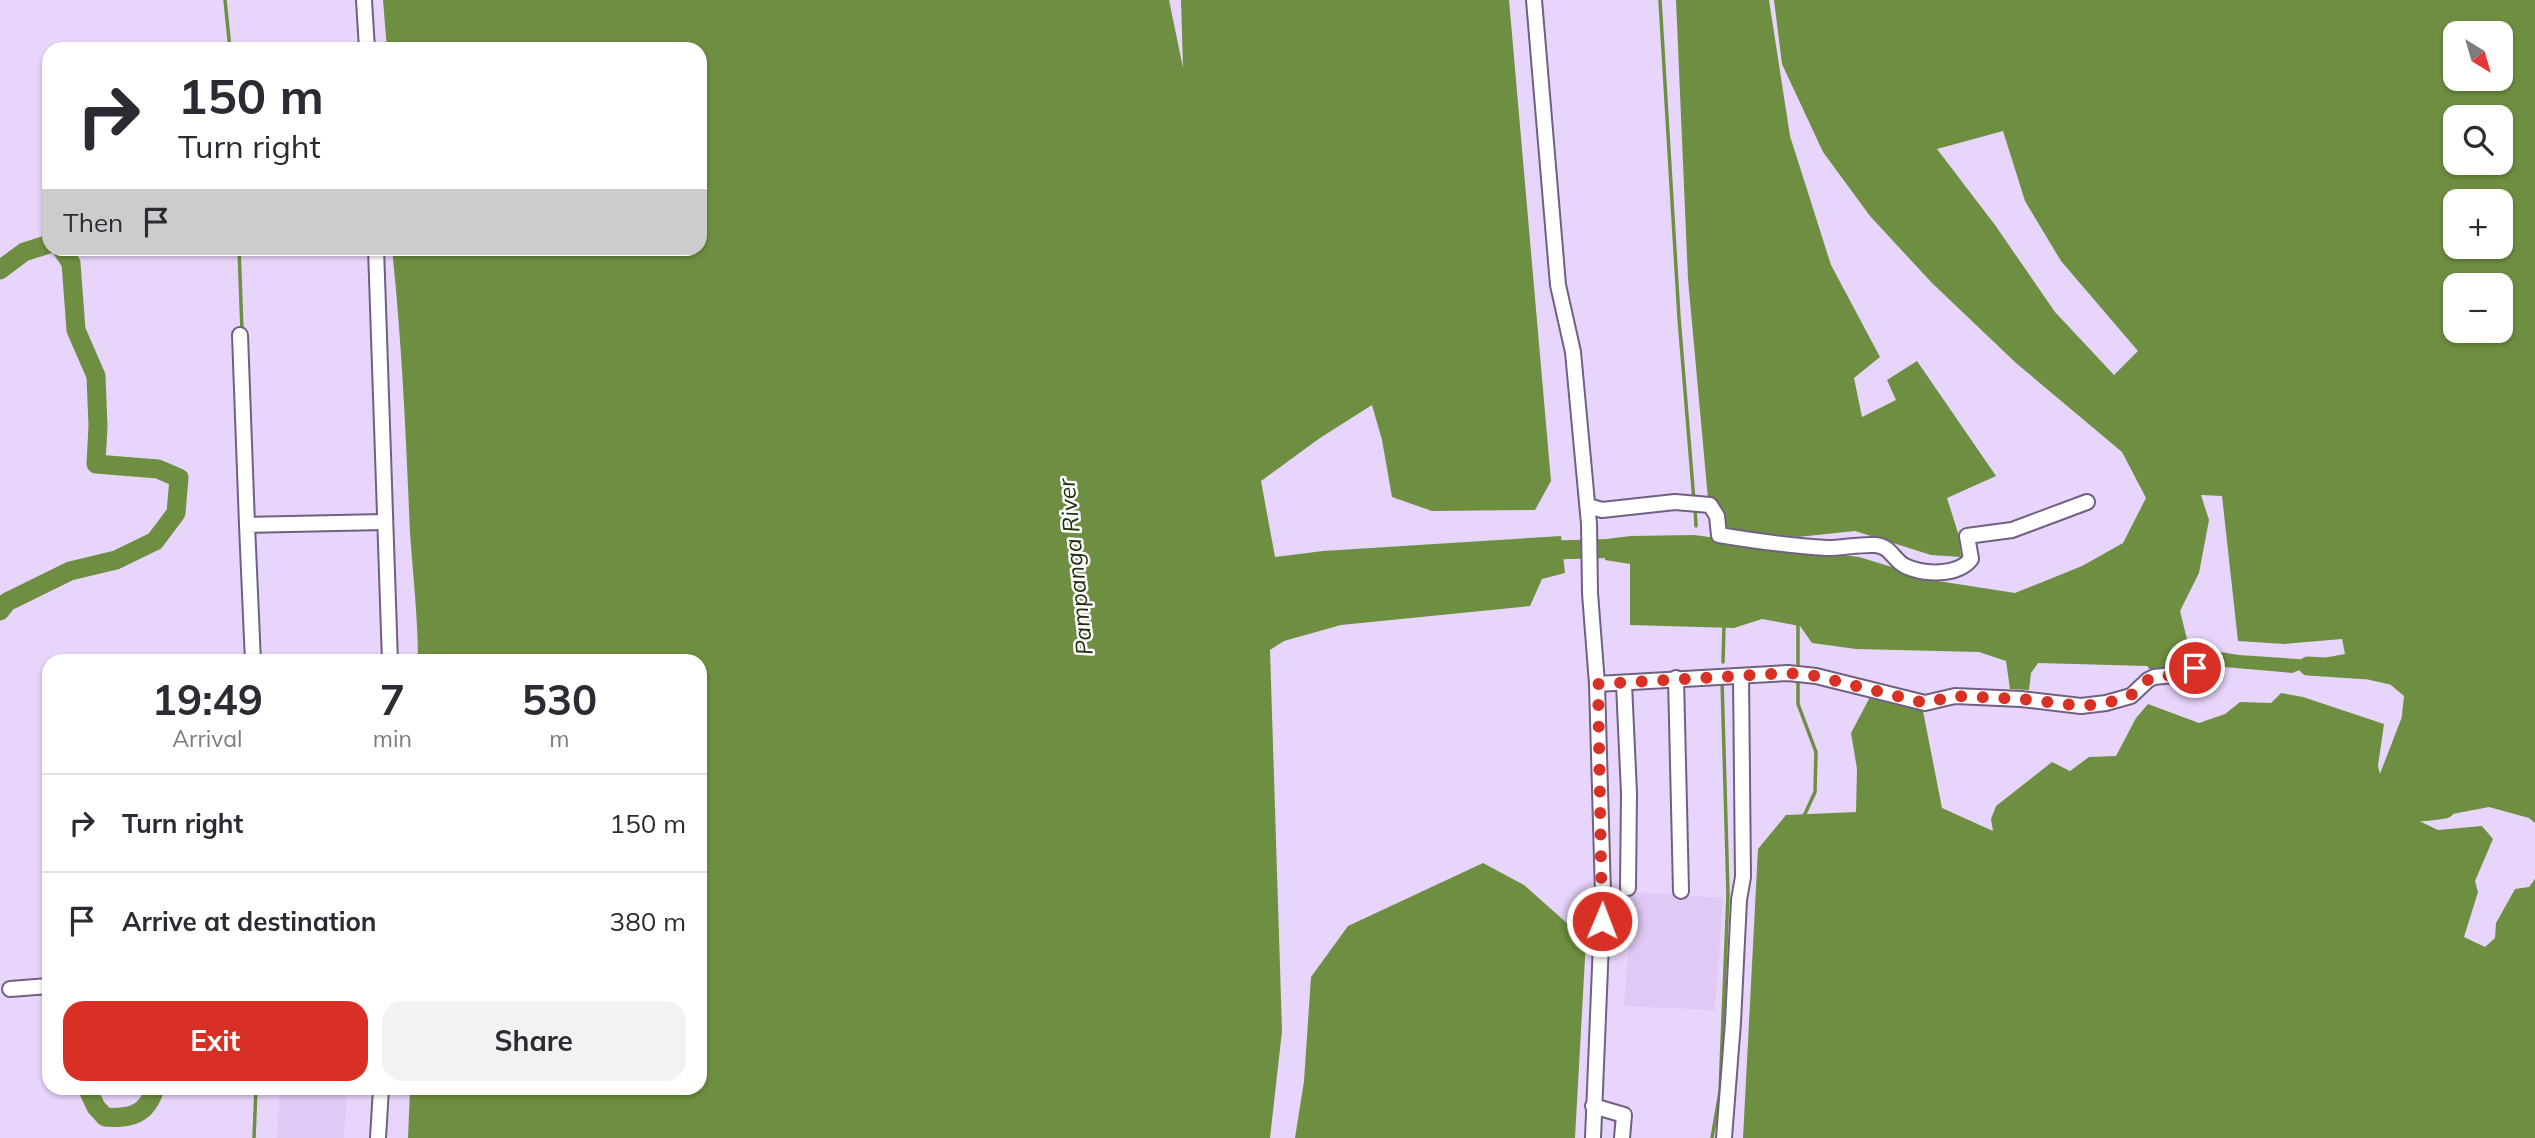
<!DOCTYPE html>
<meta charset="utf-8">
<style>
:root{--surface:#fff;--page:#f2f2f3;--text:#2b2b33;--muted:#7c7c81;--line:#e1e1e2;--accent:#d93025}
body{margin:0;font-family:Mulish,sans-serif;background:var(--page);color:var(--text);height:100vh;display:flex;flex-direction:column;font-size:26px;white-space:nowrap}
*{box-sizing:border-box;margin:0}
p{font-size:23px;color:var(--muted)}
.icon{flex:none;width:38px;height:38px;fill:none;stroke:currentColor;stroke-width:2;stroke-linecap:round;stroke-linejoin:round}
.map{position:relative;flex:1;overflow:hidden}
.panel{position:absolute;left:42px;top:654px;width:665px;height:441px;display:flex;flex-direction:column;background:var(--surface);border-radius:21px;box-shadow:0 2px 5px #0004}
.panel>*{flex:none}
.guide{position:absolute;left:42px;top:42px;width:665px;height:214px;border-radius:21px;box-shadow:0 2px 5px #0004;background:#fff;color:var(--text);overflow:hidden}
.needle{width:46px;rotate:143deg}
.buttons{position:absolute;left:2443px;top:21px;display:grid;gap:14px}
.buttons a{display:grid;place-items:center;width:70px;height:70px;border-radius:14px;background:var(--surface);box-shadow:0 2px 5px #0004;font-size:35px}
.pin{position:absolute;display:grid;place-items:center;width:60px;height:60px;color:#fff;margin:-30px;border:4px solid #fff;border-radius:50%;box-shadow:0 2px 7px #0007}
.me{position:absolute;width:77px;margin:-38px;rotate:1deg;stroke-linejoin:round;filter:drop-shadow(0 0 5px #0008)}
.turn{display:flex;align-items:center;gap:24px;height:147px;padding:0 21px;font-size:32px}
.turn .icon{width:91px;height:91px;stroke-width:2.5}
.turn b{display:block;font-size:49px;line-height:60px}
.then{display:flex;align-items:center;height:66px;padding:0 21px;background:#0003;gap:14px;font-size:26px}
.eta{display:flex;justify-content:space-evenly;align-items:center;height:119px;text-align:center}
.eta b{font-size:42px;font-weight:700;line-height:49px}
.primary-button{display:flex;gap:14px;margin-top:auto;padding:14px 21px}
.primary-button a{flex:1;height:80px;border-radius:21px;background:var(--accent);color:#fff;font-size:28px;font-weight:700;line-height:80px;text-align:center}
.primary-button a+a{background:var(--page);color:var(--text)}
ul{padding:0;list-style:none}
li{display:flex;align-items:center;gap:21px;height:98px;padding:0 21px;border-top:2px solid var(--line)}
li div{flex:1}
li b{display:block;font-size:26px}
li em{font-style:normal}
.map>svg:first-child{display:block}
.built{fill:#e0c9f5}
.water{fill:#6e8f41;fill-rule:evenodd}
.lines{fill:none;stroke-linecap:round;stroke-linejoin:round}
.stream{stroke:#6e8f41;stroke-width:3.5}
.river{stroke:#6e8f41;stroke-width:19}
.minor-casing{stroke:#716081;stroke-width:18}
.minor{stroke:#fff;stroke-width:14}
.route{stroke:#d93025;stroke-width:12;stroke-dasharray:0 21.6}
.labels{text-anchor:middle;dominant-baseline:central;stroke-width:5;stroke-linejoin:round;paint-order:stroke}
.water-label{font-size:23px;font-style:italic;fill:#212e0d;stroke:#fff}
</style>
<div class="map">
<svg width="2535" height="1138" viewBox="0 0 2535 1138">
<rect width="100%" height="100%" fill="#e8d5fb"/>
<g class="built">
<polygon points="1633,892 1723,898 1715,1010 1624,1006"/>
<polygon points="280,1089 347,1089 344,1138 277,1138"/>
</g>
<g class="water">
<path d="M 383,0 L 1169,0 L 1183,68 L 1181,0 L 1509,0 L 1551,481 L 1535,510 L 1432,511 L 1392,497 L 1382,440 L 1372,405 L 1320,438 L 1261,481 L 1275,557 L 1323,551 L 1561,536 L 1565,573 L 1542,579 L 1530,606 L 1341,625 L 1284,641 L 1270,650 L 1282,1031 L 1270,1138 L 408,1138 L 410,1089 L 700,1088 L 700,662 L 418,661 C 418,618 413,576 410,533 C 406,438 402,343 392,249 L 700,248 L 700,49 L 387,49 Z"/>
<polygon points="1676,0 1769,0 1790,136 1831,265 1880,357 1854,378 1862,417 1896,400 1887,380 1917,361 1996,476 1947,498 1959,536 1961,557 1931,555 1855,531 1798,537 1725,529 1723,511 1708,499 1688,279"/>
<path d="M 1774,0 L 2535,0 L 2535,823 L 2529,818 L 2489,807 L 2442,816 L 2402,809 L 2386,784 L 2411,728 L 2420,692 C 2415,687 2407,676 2401,673 C 2383,665 2308,664 2293,673 L 2189,664 L 2171,675 L 2155,675 L 2147,666 L 2038,663 L 2031,673 L 2029,690 L 2010,689 L 2006,661 L 1979,652 L 1856,649 L 1812,643 L 1800,626 L 1762,619 L 1734,628 L 1630,625 L 1630,564 L 1605,560 L 1606,539 L 1631,536 L 1694,535 L 1859,557 L 1938,581 L 2015,593 L 2082,566 L 2123,543 L 2146,498 L 2122,452 L 2016,363 L 1932,283 L 1870,216 L 1823,152 L 1782,64 ZM 2455,33 L 2501,33 L 2501,79 L 2455,79 ZM 2455,117 L 2501,117 L 2501,163 L 2455,163 ZM 2003,131 L 2025,201 L 2061,261 L 2138,351 L 2114,375 L 2055,312 L 1995,225 L 1937,149 ZM 2455,201 L 2501,201 L 2501,247 L 2455,247 ZM 2455,285 L 2501,285 L 2501,331 L 2455,331 ZM 2201,495 L 2222,496 L 2238,641 L 2284,644 L 2342,639 L 2345,654 L 2312,660 L 2239,655 L 2189,647 L 2180,611 L 2199,573 L 2209,520 Z"/>
<polygon points="2281,693 2303,697 2384,724 2378,766 2388,806 2438,830 2482,826 2493,839 2475,881 2478,892 2464,937 2485,947 2495,938 2496,923 2515,889 2529,887 2535,879 2535,1138 1743,1138 1758,849 1786,815 1856,812 1857,769 1851,733 1870,697 1923,711 1942,808 1993,831 1991,819 1996,806 2052,762 2070,771 2089,757 2116,756 2136,718 2148,704 2199,723 2225,714 2240,702 2271,703"/>
<polygon points="1483,863 1524,885 1586,940 1575,1138 1295,1138 1304,1081 1311,977 1348,926"/>
</g>
<g class="lines">
<g class="stream">
<polyline points="225,0 230,49"/>
<polyline points="1660,0 1679,318 1694,501"/>
<polyline points="239,248 242,331"/>
<polyline points="1695,508 1696,526"/>
<polyline points="1798,623 1798,671"/>
<polyline points="1723,662 1724,625"/>
<polyline points="2395,676 2403,671"/>
<polyline points="1798,679 1798,704 1816,752 1815,792 1804,816"/>
<polyline points="254,1138 256,1088"/>
<polyline points="1712,1138 1720,1092 1728,894 1722,680"/>
</g>
<g class="river">
<polyline points="0,270 24,252 49,244"/>
<polyline points="1538,556 1553,550 1629,548"/>
<polyline points="0,611 7,602 70,571 116,560 155,541 176,513 179,478 158,469 96,464 98,426 96,376 76,330 71,263 61,248"/>
<path d="M 2308,666 L 2369,670 L 2395,676 L 2414,692 L 2411,720 L 2385,787 C 2399,818 2416,813 2445,809"/>
<path d="M 87,1088 L 96,1107 L 105,1117 C 130,1119 147,1115 155,1088"/>
</g>
<defs>
<g id="minor">
<polyline points="364,0 367,49"/>
<polyline points="1534,0 1558,285 1573,352 1589,524 1590,593 1597,684 1603,894 1593,1138"/>
<polyline points="376,248 390,662"/>
<polyline points="240,335 247,525"/>
<path d="M 1588,506 L 1602,510 L 1675,502 L 1710,505 L 1717,516 L 1719,535 C 1755,541 1791,546 1827,548 C 1843,548 1859,544 1875,545 C 1891,546 1893,560 1905,566 C 1924,575 1958,576 1971,559 L 1967,536 L 2012,530 L 2087,502"/>
<polyline points="253,662 247,525 385,522"/>
<polyline points="1676,678 1681,891"/>
<polyline points="1597,684 1788,673 1816,676 1925,703 1955,696 2021,699 2081,706 2106,703 2131,696 2148,680 2154,677 2191,673 2195,668 2197,658"/>
<polyline points="1624,684 1629,793 1628,888"/>
<polyline points="10,989 49,986"/>
<polyline points="1593,1106 1624,1115 1622,1138"/>
<polyline points="378,1138 381,1088"/>
<polyline points="1724,1138 1733,1022 1739,900 1743,877 1741,676"/>
</g>
</defs>
<use href="#minor" class="minor-casing"/>
<use href="#minor" class="minor"/>
</g>
<g class="lines">
<polyline class="route" points="1602,921 1598,684 1788,673 1816,676 1925,703 1955,696 2021,699 2081,706 2106,703 2130,696 2148,680 2154,677 2191,673 2195,668"/>
</g>
<g class="labels">
<g class="water-label">
<text transform="translate(1075 567) rotate(-96)">Pampanga River</text>
</g>
</g>
</svg>
<div class="buttons">
<a><svg class="needle" viewBox="-14 -14 28 28"><path d="M0-13l5 13h-10z" fill="#e53935"/><path d="M0 13l5-13h-10z" fill="#7c7c81"/></svg></a>
<a><svg class="icon" aria-label="search" viewBox="0 0 24 24"><circle cx="10" cy="10" r="6"/><path d="M15 15l6 6"/></svg></a>
<a>+</a>
<a>−</a>
</div>
<div class="pin" style="left:2195px;top:668px;background:#d93025"><svg class="icon" aria-label="arrive" viewBox="0 0 24 24"><path d="M6 21V4h12l-3 4 3 4H6"/></svg></div>
<svg class="me" style="left:1602px;top:921px" viewBox="-20 -20 40 40"><circle r="17" fill="#d93025" stroke="#fff" stroke-width="3"/><path d="M0-11L8 9 0 5-8 9z" fill="#fff"/></svg>
<div class="guide">
<div class="turn"><svg class="icon" aria-label="right" viewBox="0 0 24 24"><path d="M7 20v-9h11M14 6l5 5-5 5"/></svg><div><b>150 m</b>Turn right</div></div>
<div class="then">Then<svg class="icon" aria-label="arrive" viewBox="0 0 24 24"><path d="M6 21V4h12l-3 4 3 4H6"/></svg></div>
</div>
<section class="panel">
<div class="eta">
<div><b>19:49</b><p>Arrival</p></div>
<div><b>7</b><p>min</p></div>
<div><b>530</b><p>m</p></div>
</div>
<ul>
<li><svg class="icon" aria-label="right" viewBox="0 0 24 24"><path d="M7 20v-9h11M14 6l5 5-5 5"/></svg><div><b>Turn right</b></div><em>150 m</em></li>
<li><svg class="icon" aria-label="arrive" viewBox="0 0 24 24"><path d="M6 21V4h12l-3 4 3 4H6"/></svg><div><b>Arrive at destination</b></div><em>380 m</em></li>
</ul>
<div class="primary-button"><a>Exit</a><a>Share</a></div>
</section>
</div>
